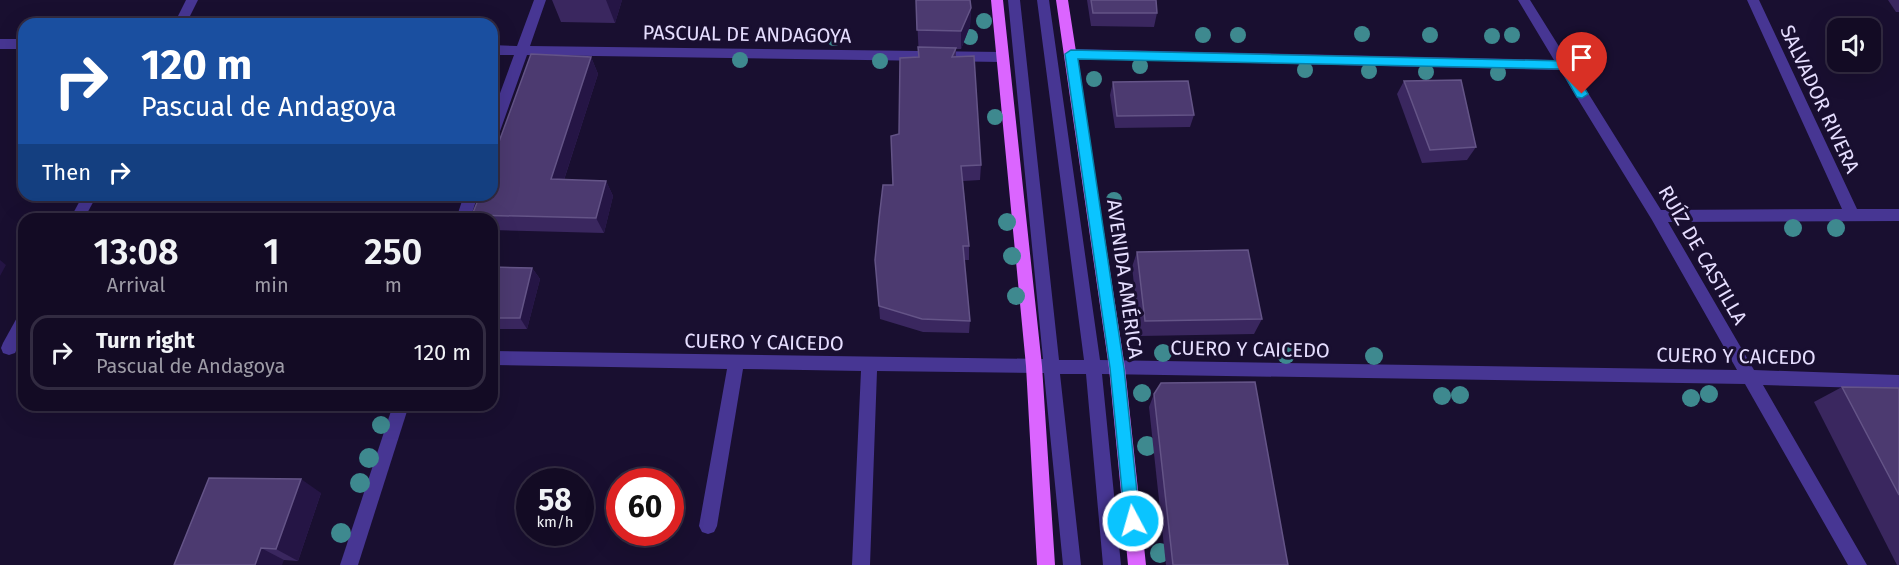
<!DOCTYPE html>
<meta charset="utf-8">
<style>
:root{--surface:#130b24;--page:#1c142c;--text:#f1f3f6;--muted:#9d9ba6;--line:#322b41}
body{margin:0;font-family:"Fira Sans",sans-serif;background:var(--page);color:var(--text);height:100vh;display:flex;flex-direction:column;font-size:22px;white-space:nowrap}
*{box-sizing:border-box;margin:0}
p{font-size:20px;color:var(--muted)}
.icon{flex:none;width:33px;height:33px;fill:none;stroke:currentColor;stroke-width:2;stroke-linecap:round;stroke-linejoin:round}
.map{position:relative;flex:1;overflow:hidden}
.details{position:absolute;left:18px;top:213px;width:480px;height:198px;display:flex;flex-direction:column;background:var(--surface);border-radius:18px;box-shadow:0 6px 24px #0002,0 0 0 2px var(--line)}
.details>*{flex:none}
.banner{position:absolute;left:18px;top:18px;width:480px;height:183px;border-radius:18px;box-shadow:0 6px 24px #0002,0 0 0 2px var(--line);background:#1a4fa0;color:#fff;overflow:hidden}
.controls{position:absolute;left:1827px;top:18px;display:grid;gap:12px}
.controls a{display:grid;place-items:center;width:54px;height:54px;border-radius:12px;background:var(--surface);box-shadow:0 6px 24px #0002,0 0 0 2px var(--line);font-size:30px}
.speed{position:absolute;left:516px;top:468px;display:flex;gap:12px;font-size:30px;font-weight:700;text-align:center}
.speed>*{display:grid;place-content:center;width:78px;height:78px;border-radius:50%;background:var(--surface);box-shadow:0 6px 24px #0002,0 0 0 2px var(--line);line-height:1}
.speed small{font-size:15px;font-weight:400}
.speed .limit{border:9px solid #d22;background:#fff;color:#111}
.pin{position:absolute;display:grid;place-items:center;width:51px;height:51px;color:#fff;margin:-62px -26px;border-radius:50% 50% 50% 0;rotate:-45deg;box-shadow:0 0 6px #0007}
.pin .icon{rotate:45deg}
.me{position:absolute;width:66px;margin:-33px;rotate:354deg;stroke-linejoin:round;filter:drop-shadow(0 0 4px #0008)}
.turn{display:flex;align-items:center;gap:21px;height:126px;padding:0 24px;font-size:27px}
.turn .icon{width:78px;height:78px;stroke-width:2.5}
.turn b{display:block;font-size:42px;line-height:51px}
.then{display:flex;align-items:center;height:57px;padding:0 24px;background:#0003;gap:12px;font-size:22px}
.eta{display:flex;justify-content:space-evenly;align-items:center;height:102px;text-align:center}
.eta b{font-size:36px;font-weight:600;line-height:42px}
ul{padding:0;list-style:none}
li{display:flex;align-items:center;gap:18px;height:75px;margin:0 12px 9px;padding:0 12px;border:3px solid var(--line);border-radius:18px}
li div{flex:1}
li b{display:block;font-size:22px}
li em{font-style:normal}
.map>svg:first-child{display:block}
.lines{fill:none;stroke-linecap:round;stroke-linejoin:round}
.minor{fill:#473693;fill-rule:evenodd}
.major{fill:#db65ff;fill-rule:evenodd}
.tree{fill:#3e898f}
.wall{fill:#3a275f}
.shaded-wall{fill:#251545}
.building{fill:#4c3a70;stroke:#645487;stroke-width:1.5}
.route{fill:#0ac4ff;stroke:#067fa6;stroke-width:1.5}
.labels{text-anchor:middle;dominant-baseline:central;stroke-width:6;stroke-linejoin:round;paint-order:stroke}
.street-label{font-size:20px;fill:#e6deff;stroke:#190f30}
</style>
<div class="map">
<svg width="1899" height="565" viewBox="0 0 1899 565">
<rect width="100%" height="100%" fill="#190f30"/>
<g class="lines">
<g class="minor">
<polygon points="186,0 198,0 186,24 174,24"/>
<polygon points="534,0 546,0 530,46 1002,52 1009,57 1002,62 527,55 499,134 492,139 492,115 514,55 492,55 492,45 517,46"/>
<polygon points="1008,0 1020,0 1059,360 1084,360 1037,0 1049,0 1100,360 1737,370 1652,220 1560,70 1071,59 1064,54 1071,49 1554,60 1518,0 1530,0 1661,210 1842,209 1747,0 1759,0 1857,209 1899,209 1899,221 1668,222 1754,370 1899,375 1899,389 1763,385 1867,565 1848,565 1745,384 1102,374 1121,565 1103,565 1086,374 1060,374 1081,565 1063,565 1044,373 877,371 870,565 852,565 861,371 743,369 717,526 714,532 708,534 702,532 699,526 727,369 492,365 492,351 1043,359"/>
<rect x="0" y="39" width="24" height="10"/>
<polygon points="83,195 97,195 84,219 70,219"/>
<polygon points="464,195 478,195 470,219 456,219"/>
<polygon points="24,312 24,334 15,353 9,355 3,353 1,348 3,343 19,314"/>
<polygon points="393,405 409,405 358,565 340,565"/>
</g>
<g class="major">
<polygon points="991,0 1003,0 1042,366 1055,565 1037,565 1026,366"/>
<polygon points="1056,0 1068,0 1125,368 1146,565 1128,565 1109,368"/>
</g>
</g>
<g class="tree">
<circle cx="984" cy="21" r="8"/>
<circle cx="1362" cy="34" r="8"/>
<circle cx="1203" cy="35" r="8"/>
<circle cx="1238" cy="35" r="8"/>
<circle cx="1430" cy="35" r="8"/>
<circle cx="1512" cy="35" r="8"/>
<circle cx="1492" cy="36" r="8"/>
<circle cx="970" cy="37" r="8"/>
<circle cx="834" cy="38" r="8"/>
<circle cx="740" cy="60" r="8"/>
<circle cx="880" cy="61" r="8"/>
<circle cx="1140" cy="66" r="8"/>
<circle cx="1305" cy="70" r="8"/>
<circle cx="1369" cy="71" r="8"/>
<circle cx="1426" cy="72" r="8"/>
<circle cx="1498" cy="73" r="8"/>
<circle cx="1094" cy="79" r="8"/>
<circle cx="995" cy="117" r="8"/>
<circle cx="1114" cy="200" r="8"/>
<circle cx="1007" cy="222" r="9"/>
<circle cx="1793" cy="228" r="9"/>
<circle cx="1836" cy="228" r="9"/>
<circle cx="1012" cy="256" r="9"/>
<circle cx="1016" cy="296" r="9"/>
<circle cx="1135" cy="326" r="9"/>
<circle cx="1163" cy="353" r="9"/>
<circle cx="1286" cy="355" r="9"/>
<circle cx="1374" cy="356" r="9"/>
<circle cx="1142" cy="393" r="9"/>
<circle cx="1709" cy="394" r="9"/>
<circle cx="1460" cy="395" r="9"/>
<circle cx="1442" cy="396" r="9"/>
<circle cx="1691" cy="398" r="9"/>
<circle cx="381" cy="425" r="9"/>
<circle cx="1147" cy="446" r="10"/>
<circle cx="369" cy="458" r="10"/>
<circle cx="360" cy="483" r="10"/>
<circle cx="1155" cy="521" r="10"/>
<circle cx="341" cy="533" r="10"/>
<circle cx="1160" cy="553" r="10"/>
</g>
<g class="wall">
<polygon points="552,0 622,0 615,23 561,22"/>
<polygon points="916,0 971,8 970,26 961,49 956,49 956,57 981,165 980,180 963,181 969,246 969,260 964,260 970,321 969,333 923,332 880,319 879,306 899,134 919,57"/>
<polygon points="1087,0 1156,0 1157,13 1154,27 1091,26"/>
<polygon points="1888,0 1899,0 1899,12 1896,12"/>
<polygon points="591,57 598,74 564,180 606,181 613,196 604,233 492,230 492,219 475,219 472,215"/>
<polygon points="1404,81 1476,147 1467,160 1422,163 1397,94"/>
<polygon points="1113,82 1194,115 1190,127 1115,128 1110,95"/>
<polygon points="1137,252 1262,319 1254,334 1140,336 1132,267"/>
<polygon points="492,267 532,268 540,279 527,329 492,329"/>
<polygon points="1842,387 1899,388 1899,565 1897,565 1814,402"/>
<polygon points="1154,394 1288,565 1166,565 1149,407"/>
<polygon points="321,493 298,561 284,560 174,565"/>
</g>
<g class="shaded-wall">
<polygon points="606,0 622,0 615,23"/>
<polygon points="971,8 970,26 961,49 961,31"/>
<polygon points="591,57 598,74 559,195 551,179"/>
<polygon points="606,181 613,196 604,233 596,218"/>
<polygon points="0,260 6,265 0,276"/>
<polygon points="532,268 540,279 527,329 520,318"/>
<polygon points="301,479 321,493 298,561 276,549"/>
<polygon points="261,548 284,560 282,565 255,565"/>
</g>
<g class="building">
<polygon points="916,0 970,0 971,8 961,31 917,30"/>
<polygon points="1091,0 1156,0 1157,13 1093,13"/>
<polygon points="918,47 956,48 952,57 974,56 981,165 961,166 969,246 963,246 970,321 922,319 879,306 875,260 879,219 883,185 893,185 891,136 899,134 900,58 919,57"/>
<polygon points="531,54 591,57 551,179 606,181 596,218 472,215 480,195 492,195 492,161"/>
<polygon points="1461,80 1476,147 1430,150 1404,81"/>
<polygon points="1188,81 1194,115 1117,116 1113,82"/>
<polygon points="1248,250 1262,319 1145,321 1137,252"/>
<polygon points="492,267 532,268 520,318 492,318"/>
<polygon points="1255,382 1288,565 1173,565 1154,394 1161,383"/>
<polygon points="1842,387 1899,388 1899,495"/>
<polygon points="209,478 301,479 276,549 261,548 255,565 174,565"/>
</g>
<polygon class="route" points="1071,50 1564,61 1569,62 1588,94 1582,98 1577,97 1561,69 1078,59 1124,368 1140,521 1138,527 1133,529 1127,527 1125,521 1110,368 1065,54"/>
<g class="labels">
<g class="street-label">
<text transform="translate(747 34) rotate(1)">PASCUAL DE ANDAGOYA</text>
<text transform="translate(1820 99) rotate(65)">SALVADOR RIVERA</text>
<text transform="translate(1703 255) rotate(60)">RUÍZ DE CASTILLA</text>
<text transform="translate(1125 279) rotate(82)">AVENIDA AMÉRICA</text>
<text transform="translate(764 342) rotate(1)">CUERO Y CAICEDO</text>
<text transform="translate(1250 349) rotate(1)">CUERO Y CAICEDO</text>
<text transform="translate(1736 356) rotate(1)">CUERO Y CAICEDO</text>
</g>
</g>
</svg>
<div class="controls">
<a><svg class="icon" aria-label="sound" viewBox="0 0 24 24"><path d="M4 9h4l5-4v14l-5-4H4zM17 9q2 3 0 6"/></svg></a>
</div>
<div class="speed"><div>58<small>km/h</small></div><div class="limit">60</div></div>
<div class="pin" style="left:1582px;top:94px;background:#d93025"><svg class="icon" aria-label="arrive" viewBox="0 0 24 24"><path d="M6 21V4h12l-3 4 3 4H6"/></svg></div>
<svg class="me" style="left:1133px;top:521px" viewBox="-20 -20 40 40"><circle r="17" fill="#0ac4ff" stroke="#fff" stroke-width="3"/><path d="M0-11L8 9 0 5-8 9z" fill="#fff"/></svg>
<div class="banner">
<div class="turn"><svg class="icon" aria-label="right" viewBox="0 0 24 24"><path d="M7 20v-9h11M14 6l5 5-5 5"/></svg><div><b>120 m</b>Pascual de Andagoya</div></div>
<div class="then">Then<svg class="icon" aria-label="right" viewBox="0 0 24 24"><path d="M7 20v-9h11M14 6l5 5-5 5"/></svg></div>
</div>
<section class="details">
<div class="eta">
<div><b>13:08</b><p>Arrival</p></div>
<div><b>1</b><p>min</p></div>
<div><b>250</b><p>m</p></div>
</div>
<ul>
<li><svg class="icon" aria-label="right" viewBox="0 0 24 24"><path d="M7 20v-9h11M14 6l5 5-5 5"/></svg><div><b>Turn right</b><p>Pascual de Andagoya</p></div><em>120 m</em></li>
</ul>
</section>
</div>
